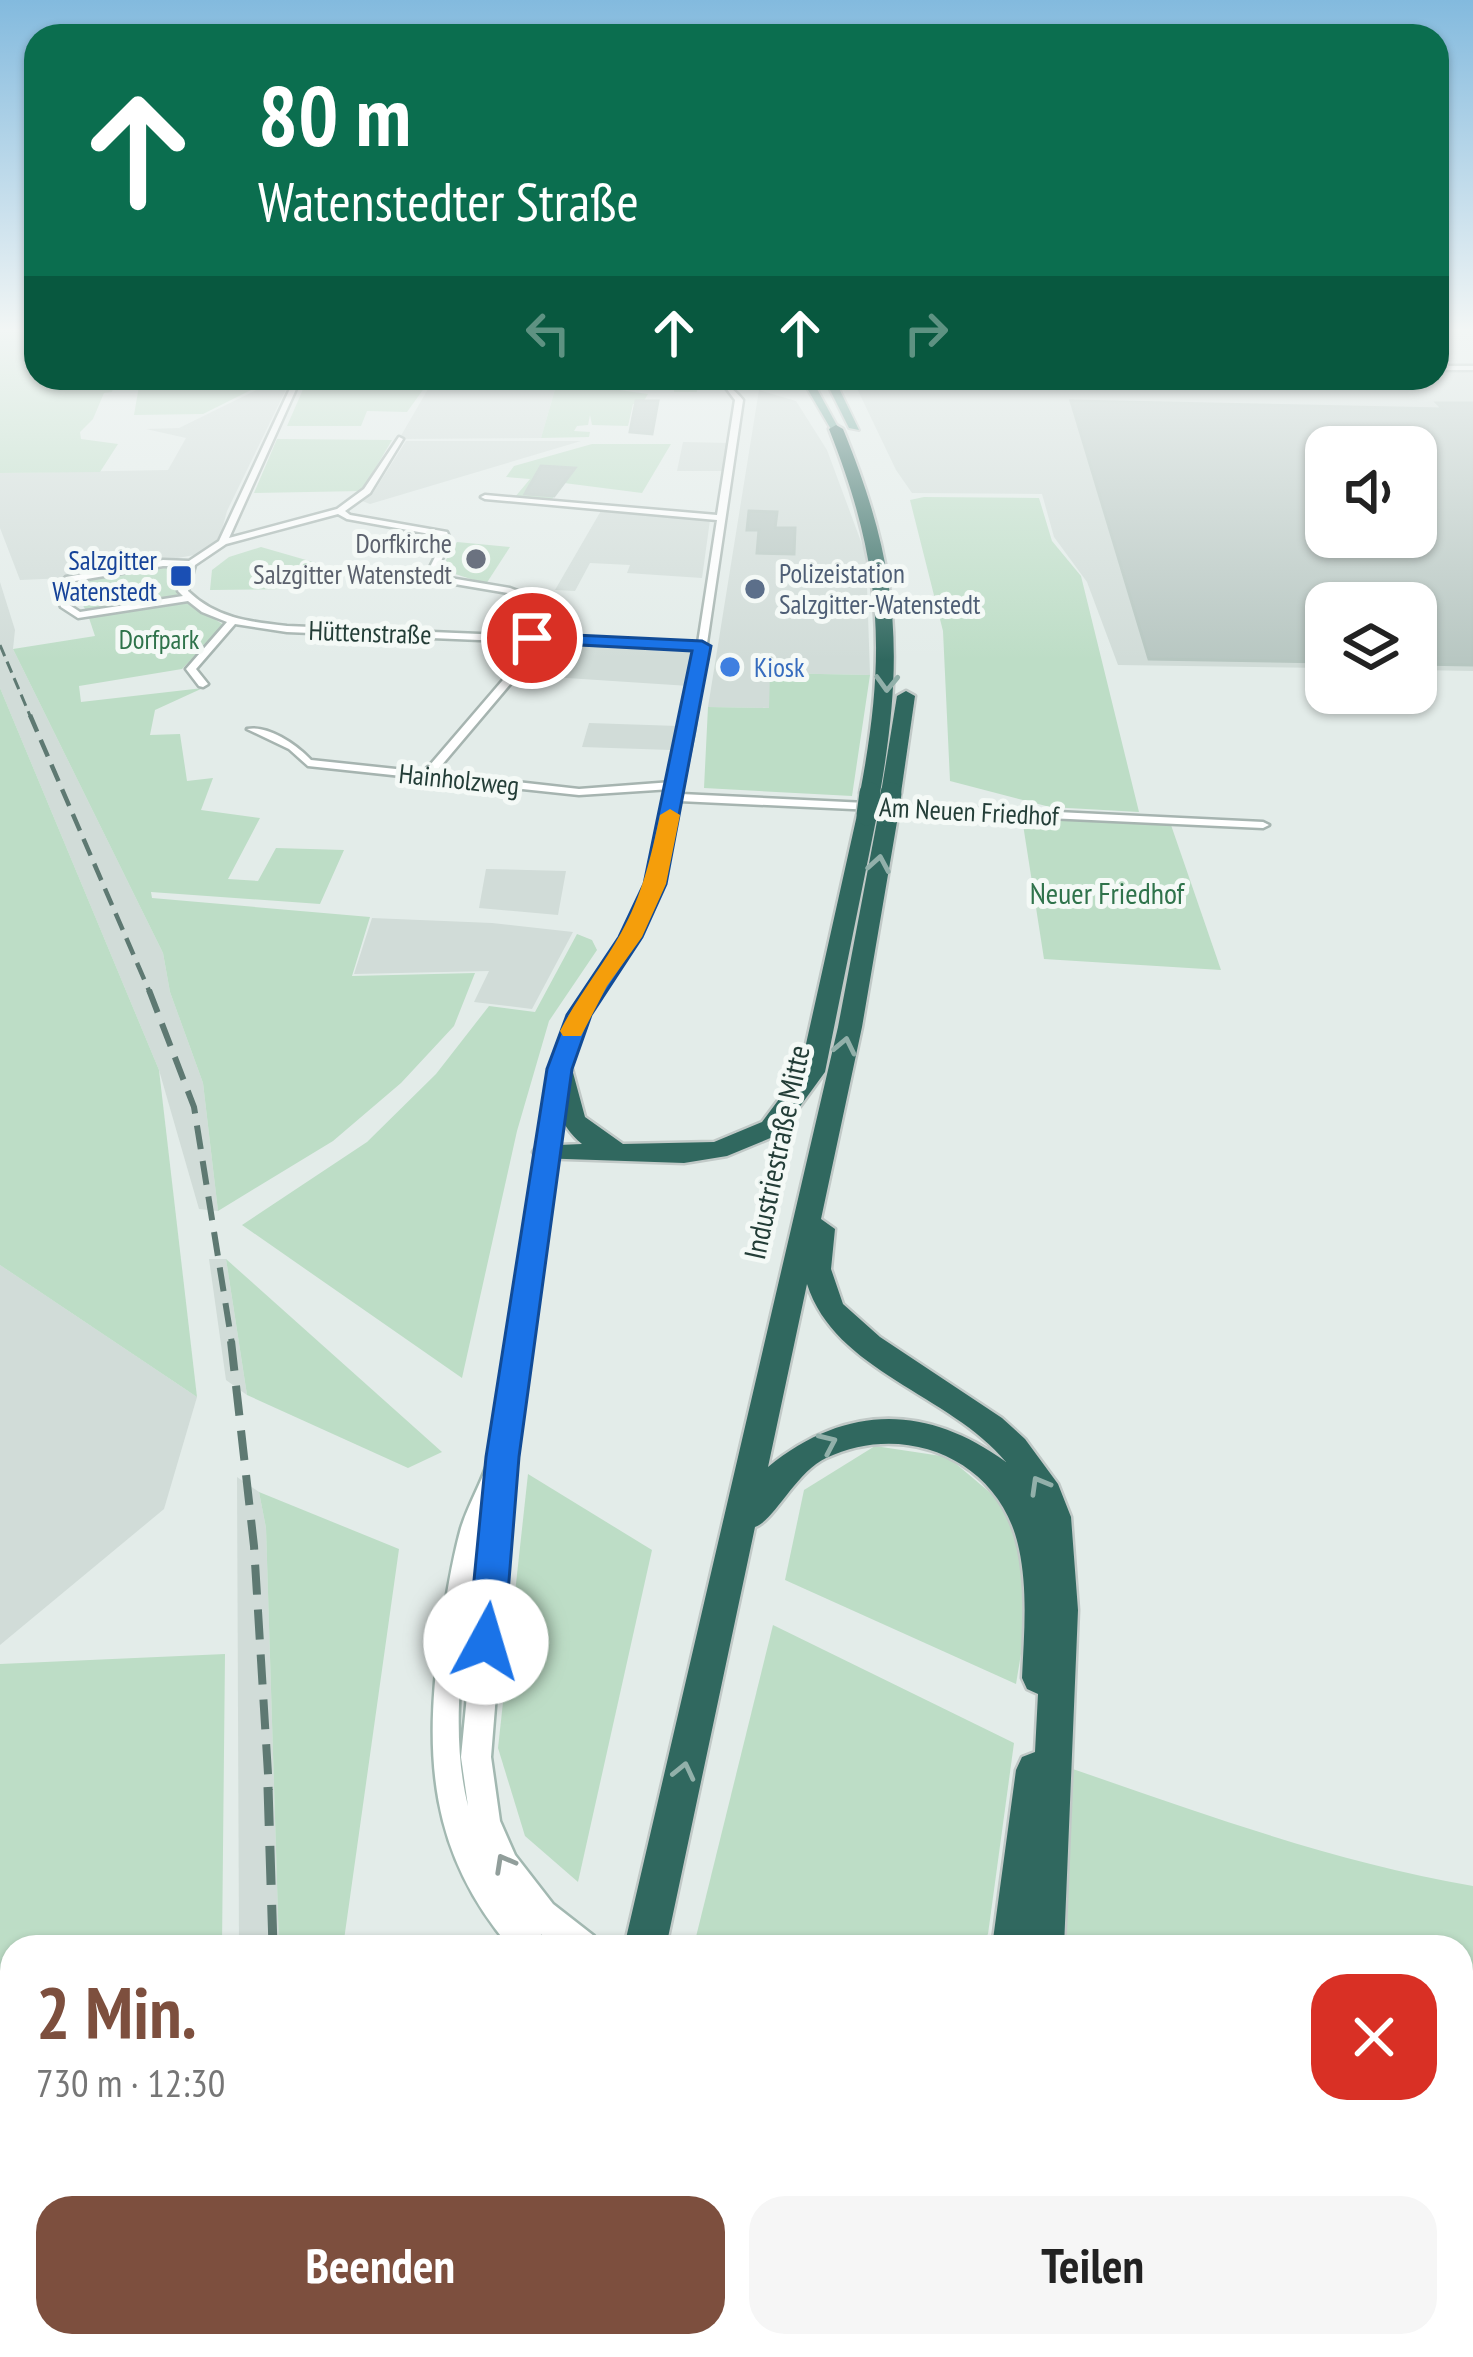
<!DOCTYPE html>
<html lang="de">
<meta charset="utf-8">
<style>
:root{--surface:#fff;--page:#f6f6f6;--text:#222;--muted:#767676;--accent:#7d4f3e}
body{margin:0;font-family:"PT Sans Narrow",sans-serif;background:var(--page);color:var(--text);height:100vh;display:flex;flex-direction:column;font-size:45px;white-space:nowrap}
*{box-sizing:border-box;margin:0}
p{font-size:39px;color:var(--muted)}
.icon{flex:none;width:66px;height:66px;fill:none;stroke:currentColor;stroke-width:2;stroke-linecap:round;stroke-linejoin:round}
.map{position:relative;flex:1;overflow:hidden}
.side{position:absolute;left:0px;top:1935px;width:1473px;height:423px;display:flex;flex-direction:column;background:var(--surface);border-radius:36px 36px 0 0;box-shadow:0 3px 9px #0004}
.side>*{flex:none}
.top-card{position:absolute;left:24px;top:24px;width:1425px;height:366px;border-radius:36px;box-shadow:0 3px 9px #0004;background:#0b6e4f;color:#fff;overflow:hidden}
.controls{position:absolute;left:1305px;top:426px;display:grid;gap:24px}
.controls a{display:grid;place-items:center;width:132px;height:132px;border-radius:24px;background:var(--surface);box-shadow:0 3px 9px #0004;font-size:60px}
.pin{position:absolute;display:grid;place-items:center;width:102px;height:102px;color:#fff;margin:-51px;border:6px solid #fff;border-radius:50%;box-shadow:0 3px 12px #0007}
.me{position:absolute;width:132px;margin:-66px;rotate:6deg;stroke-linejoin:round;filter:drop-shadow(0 0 9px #0008)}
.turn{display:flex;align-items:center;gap:42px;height:252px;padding:0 36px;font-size:54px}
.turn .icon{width:156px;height:156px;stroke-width:2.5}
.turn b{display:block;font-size:84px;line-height:102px}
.lanes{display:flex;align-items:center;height:114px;padding:0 36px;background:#0003;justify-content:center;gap:60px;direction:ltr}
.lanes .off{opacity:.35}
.round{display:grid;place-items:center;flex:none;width:126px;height:126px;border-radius:36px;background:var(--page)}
.headline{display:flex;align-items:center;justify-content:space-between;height:204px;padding:0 36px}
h1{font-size:72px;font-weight:800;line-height:90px;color:var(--accent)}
.cta{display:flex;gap:24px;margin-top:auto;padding:24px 36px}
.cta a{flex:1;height:138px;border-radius:36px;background:var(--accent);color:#fff;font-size:48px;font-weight:800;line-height:138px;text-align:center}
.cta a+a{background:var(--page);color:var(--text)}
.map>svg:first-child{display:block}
.built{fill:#d1dcd8;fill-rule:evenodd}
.green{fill:#bdddc6}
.building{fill:#b8c7c2;stroke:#b6c6c0;stroke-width:3;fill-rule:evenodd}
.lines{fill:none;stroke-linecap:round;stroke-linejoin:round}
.street-casing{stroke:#a6b4b0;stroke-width:5}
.secondary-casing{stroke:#a2b8b1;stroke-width:5}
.primary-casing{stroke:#c1c9c7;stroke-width:4}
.highway-casing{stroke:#c1c9c7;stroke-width:5}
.street{fill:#fff;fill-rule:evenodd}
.secondary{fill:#fff;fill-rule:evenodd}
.primary{fill:#69a094;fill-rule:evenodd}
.highway{fill:#30685f;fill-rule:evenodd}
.rail-far4{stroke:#5e7972;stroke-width:3;stroke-dasharray:12 6;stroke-linecap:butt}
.rail-far3{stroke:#5e7972;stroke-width:4.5;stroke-dasharray:18 9;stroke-linecap:butt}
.rail-far2{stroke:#5e7972;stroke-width:6;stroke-dasharray:24 12;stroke-linecap:butt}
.rail-far1{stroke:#5e7972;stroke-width:8;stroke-dasharray:30 15;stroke-linecap:butt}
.rail{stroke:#5e7972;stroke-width:9;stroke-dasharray:39 20;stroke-linecap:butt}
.highway-bridge-casing{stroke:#c1c9c7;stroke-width:24;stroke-linecap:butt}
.highway-bridge{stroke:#30685f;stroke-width:21}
.oneway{stroke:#92b0aa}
.oneway2{stroke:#919e9b}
.route{fill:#1a73e8;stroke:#114b97;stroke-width:3}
.slow{fill:#f59e0b}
.worship-dot{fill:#6b7280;stroke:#f4f9f6;stroke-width:4.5}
.transit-dot{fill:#1a4fb4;stroke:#f4f9f6;stroke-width:4.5}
.service-dot{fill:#5c6f8a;stroke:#f4f9f6;stroke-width:4.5}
.shop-dot{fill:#3f7fe0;stroke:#f4f9f6;stroke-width:4.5}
.labels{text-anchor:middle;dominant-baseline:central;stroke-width:10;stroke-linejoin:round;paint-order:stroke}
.far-worship-label{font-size:27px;fill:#5b616d;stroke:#f4f9f6;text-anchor:end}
.far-transit-label{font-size:27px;fill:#164399;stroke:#f4f9f6;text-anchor:end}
.far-service-label{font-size:27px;fill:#4e5e75;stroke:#f4f9f6;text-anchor:start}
.far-street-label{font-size:27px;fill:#233d37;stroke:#f4f9f6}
.far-park-label{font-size:27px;fill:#2f734b;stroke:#f4f9f6}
.far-shop-label{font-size:27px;fill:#366cbe;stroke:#f4f9f6;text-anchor:start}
.park-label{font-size:30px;fill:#2f734b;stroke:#f4f9f6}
.street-label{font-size:30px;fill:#233d37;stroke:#f4f9f6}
</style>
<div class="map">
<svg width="1473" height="2357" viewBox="0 0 1473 2357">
<rect width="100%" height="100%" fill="#e3ece9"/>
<g class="built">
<path d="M 1437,372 L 1473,373 L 1473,671 L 1416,670 L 1416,603 L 1326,603 L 1326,668 L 1118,665 L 1087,582 L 1054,537 L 1042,494 L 912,493 L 896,470 L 852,378 L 1437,378 ZM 1326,447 L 1416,447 L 1416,537 L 1326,537 Z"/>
<polygon points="443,378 563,378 556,386 541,438 399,439 431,384"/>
<polygon points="290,381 227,511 218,544 200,554 66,578 20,580 0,528 0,473 168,470 186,438 146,429 179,428 273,382"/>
<polygon points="759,390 796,401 827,450 866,555 870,675 771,673 770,708 708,707"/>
<polygon points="406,441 581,441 370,504 362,501 373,493"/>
<polygon points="683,442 730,443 725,471 677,471"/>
<polygon points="602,509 710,520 702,578 627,573 630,565 590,563 575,591 555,590"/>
<polygon points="0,582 15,630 13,649 163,953 170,992 203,1083 218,1211 199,1209 159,1070 0,688"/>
<polygon points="535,641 694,650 689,686 521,675"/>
<polygon points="589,723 678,726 671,750 582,747"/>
<polygon points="486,869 566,871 558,915 479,908"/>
<polygon points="372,918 492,923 573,932 532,1009 474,1002 489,971 354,974"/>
<polygon points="209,1259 226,1259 247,1395 226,1380"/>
<polygon points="0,1265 197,1397 164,1509 0,1645"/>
<polygon points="237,1477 259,1492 266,1528 279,1947 239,1947"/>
<polygon points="737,2346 897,2346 906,2357 727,2357"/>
</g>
<g class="green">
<polygon points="0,330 36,330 36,378 116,378 112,392 104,393 93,419 80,432 81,439 118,444 100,472 0,473"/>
<polygon points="275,378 203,414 134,415 140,380"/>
<polygon points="308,378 419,378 430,380 407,412 367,411 361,426 287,426"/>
<polygon points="563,378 686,378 696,379 697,392 674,392 674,381 599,381 597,387 648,394 642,404 633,404 628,426 592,425 590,415 588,425 577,426 574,431 590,432 589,437 541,438 556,386"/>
<polygon points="277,439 392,440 362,491 254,493"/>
<polygon points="592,444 671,444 642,493 564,483 552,499 515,497 530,479 506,477 514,466"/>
<polygon points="924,497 1039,498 1052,541 1081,576 1139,812 1050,807 950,781 943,631 910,500"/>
<polygon points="457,542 510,547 486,584 446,571 446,560"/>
<polygon points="261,547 320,564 284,589 210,590 212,570 229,557"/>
<polygon points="162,564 188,564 181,596 87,612 69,583"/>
<polygon points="185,601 224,625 182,669 79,686 81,702 203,688 155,710 150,735 180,734 187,781 213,778 201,810 260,818 228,879 258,881 276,848 344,850 320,904 151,892 152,898 370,917 352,976 475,973 454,1026 401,1083 333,1141 218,1211 203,1083 170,992 163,953 13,649 95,636 89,618"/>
<polygon points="770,673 870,675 852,796 704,788 708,707 769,708"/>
<polygon points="0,688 159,1070 197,1397 0,1265"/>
<polygon points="1022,818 1171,825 1221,970 1044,959"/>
<polygon points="577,934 592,940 597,950 549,1021 517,1131 462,1378 242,1225 367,1142 436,1074 489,1006 535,1012"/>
<polygon points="226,1259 442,1452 408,1468 247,1395"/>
<polygon points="875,1446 948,1457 1006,1506 1036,1563 1016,1684 785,1580 804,1490"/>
<polygon points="528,1474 652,1550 578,1882 525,1836 498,1748"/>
<polygon points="259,1492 399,1549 343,1947 279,1947 266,1528"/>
<polygon points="773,1625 1014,1743 988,1934 978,1947 694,1945"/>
<polygon points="225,1654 222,1947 12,1947 12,2346 207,2346 206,2357 0,2357 0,1664"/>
<path d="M 1067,1767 C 1201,1813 1333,1862 1473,1886 L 1473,2343 L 1426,2357 L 906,2357 L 897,2346 L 1461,2346 L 1461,1947 L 1057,1947 Z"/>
</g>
<g class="building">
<polygon points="636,401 658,401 652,434 630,432"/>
<path d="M 1071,401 L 1443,409 L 1437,403 L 1473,403 L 1473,665 L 1416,664 L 1416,603 L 1326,603 L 1326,662 L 1149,659 ZM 1326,447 L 1416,447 L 1416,537 L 1326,537 Z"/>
<polygon points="541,466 575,468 554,496 525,494"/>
<polygon points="749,511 777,512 775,528 795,528 794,554 757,553 759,530 747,530"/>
</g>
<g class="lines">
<defs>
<g id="street">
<rect x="1437" y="366" width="36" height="4"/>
<path d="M 295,378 L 301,378 L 229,538 L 337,509 L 364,489 L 399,437 L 403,439 L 370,493 L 345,511 L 350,515 L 447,532 L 451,541 L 438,567 L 438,576 L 510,588 L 547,602 L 536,636 L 698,643 L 717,520 L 485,499 L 481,497 L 485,495 L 717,515 L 735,400 L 726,388 L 695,378 C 715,378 730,384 743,400 L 694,731 L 681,794 L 1263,822 L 1269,825 L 1263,828 L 679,801 L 661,884 L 637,937 L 601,986 L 576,1038 L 553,1152 L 551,1155 L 541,1155 L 539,1152 L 562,1038 L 588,986 L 625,937 L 649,884 L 671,789 L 579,795 L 308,766 L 289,749 L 247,729 C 268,725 296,744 311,760 L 424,772 L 515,666 L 525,642 L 287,632 L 235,624 L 196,669 L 208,684 L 203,687 L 199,686 L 186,669 L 227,622 L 202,612 L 188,601 L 78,618 L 61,607 L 54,590 L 66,577 L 163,560 L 189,561 L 219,541 ZM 338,514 L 347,519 L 441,536 L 443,541 L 430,567 L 431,580 L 508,593 L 539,605 L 527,636 L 287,626 C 249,622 216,618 188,591 L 195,565 L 226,544 ZM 163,566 L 186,566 L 178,591 L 183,596 L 80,612 L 68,604 L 63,590 L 69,582 ZM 534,642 L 697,649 L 684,731 L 672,782 L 579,789 L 435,773 L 523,669 Z"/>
</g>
<g id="secondary">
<path d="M 546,1145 L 556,1152 L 515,1457 L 491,1757 L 500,1821 L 515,1855 L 553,1904 L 594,1936 L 599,1947 L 557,1947 L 541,1934 L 547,1947 L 510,1947 C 429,1852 424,1756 440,1637 C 446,1600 451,1564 461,1528 C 469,1502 485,1477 491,1452 C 499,1420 501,1385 506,1352 C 516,1285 526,1219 536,1152 ZM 481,1552 L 461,1757 L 468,1806 C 448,1727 464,1631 481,1552 Z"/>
<polygon points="1300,2346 1344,2346 1349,2357 1305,2357"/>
</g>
<g id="primary">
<polygon points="801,378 811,378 840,431 832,431"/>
<polygon points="824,378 834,378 859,430 849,428"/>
</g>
<g id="highway">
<path d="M 836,425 L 843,429 C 898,563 905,651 880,793 L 870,799 L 860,793 C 887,652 882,563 829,429 Z"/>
<polygon points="906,691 915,696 901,793 891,799 881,793 897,696"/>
<path d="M 867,809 L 877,815 L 825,1072 L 780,1134 L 727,1156 L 684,1163 L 537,1158 L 533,1152 L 537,1146 L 582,1144 C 558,1124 552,1099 548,1069 L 560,1061 L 572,1069 L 585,1117 L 623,1144 L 714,1142 L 762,1122 L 800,1071 L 857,815 Z"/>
<path d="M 888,810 L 898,816 L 862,1027 L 821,1219 L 835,1229 L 831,1269 L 843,1304 L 880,1337 L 1002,1418 L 1025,1439 L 1058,1484 L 1071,1517 L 1078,1610 L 1064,1947 L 992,1947 L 1016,1770 L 1022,1757 L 1035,1752 L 1038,1694 L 1027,1689 L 1022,1678 C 1024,1635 1028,1591 1019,1549 C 1001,1460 906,1420 826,1458 C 795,1473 774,1521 755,1527 L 666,1947 L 624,1947 L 838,1027 L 878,816 ZM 807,1284 C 835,1372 950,1394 1006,1462 C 926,1404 846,1404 768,1467 Z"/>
<polygon points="536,2346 584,2346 582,2357 534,2357"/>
</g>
</defs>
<use href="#street" class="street-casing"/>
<use href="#secondary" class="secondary-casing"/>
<use href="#primary" class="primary-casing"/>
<use href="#highway" class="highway-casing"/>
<use href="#street" class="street"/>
<use href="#secondary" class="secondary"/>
<use href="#primary" class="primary"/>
<use href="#highway" class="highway"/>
<polyline class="rail-far4" points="0,645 31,718"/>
<polyline class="rail-far3" points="30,715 150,993"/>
<polyline class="rail-far2" points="149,990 194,1107 232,1344"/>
<polyline class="rail-far1" points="231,1341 254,1546 269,1790"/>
<g class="rail">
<polyline points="268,1787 273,1947"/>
<polyline points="261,2346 261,2357"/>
</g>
<defs>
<g id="highway-bridge">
<polyline points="867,815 870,793"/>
<polyline points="888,816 891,793"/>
</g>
</defs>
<use href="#highway-bridge" class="highway-bridge-casing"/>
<use href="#highway-bridge" class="highway-bridge"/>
</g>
<defs><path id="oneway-chevron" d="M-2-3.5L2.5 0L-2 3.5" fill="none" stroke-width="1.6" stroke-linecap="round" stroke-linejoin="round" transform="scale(3)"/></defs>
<g class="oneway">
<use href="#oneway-chevron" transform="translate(887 683) rotate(92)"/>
<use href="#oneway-chevron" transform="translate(879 864) rotate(-80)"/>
<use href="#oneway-chevron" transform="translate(845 1046) rotate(-78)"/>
<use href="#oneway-chevron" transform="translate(828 1443) rotate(-24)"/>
<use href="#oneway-chevron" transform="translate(1039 1485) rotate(-120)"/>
<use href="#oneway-chevron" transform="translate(684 1771) rotate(-77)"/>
</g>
<use class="oneway2" href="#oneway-chevron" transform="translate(504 1863) rotate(-119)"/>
<linearGradient id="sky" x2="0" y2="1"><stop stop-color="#83bade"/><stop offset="0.5" stop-color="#f2f6f5"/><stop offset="1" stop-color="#f2f6f5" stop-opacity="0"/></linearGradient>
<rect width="1473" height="660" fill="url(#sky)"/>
<polygon class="route" points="532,633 702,641 711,646 666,884 642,937 591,1015 572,1069 519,1457 504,1642 499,1653 486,1658 473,1653 468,1642 486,1457 547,1069 567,1015 619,937 644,884 692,651 525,642 525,635"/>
<path class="slow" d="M 670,809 L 680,815 L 666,884 L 642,937 L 607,986 L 581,1036 L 563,1036 L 560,1031 C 578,996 602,967 621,933 C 642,896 651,857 660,815 Z"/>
<circle class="worship-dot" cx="476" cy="559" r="12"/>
<rect class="transit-dot" x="169" y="564" width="24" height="24" rx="6"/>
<circle class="service-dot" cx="755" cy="589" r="12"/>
<circle class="shop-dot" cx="730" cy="667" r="12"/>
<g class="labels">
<g class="far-worship-label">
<text x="452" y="543">Dorfkirche<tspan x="452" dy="31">Salzgitter Watenstedt</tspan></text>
</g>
<g class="far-transit-label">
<text x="157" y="560">Salzgitter<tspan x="157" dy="31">Watenstedt</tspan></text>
</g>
<g class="far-service-label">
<text x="779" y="573">Polizeistation<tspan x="779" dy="31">Salzgitter-Watenstedt</tspan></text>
</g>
<g class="far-street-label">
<text transform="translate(370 632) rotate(2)">Hüttenstraße</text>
<text transform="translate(459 779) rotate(6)">Hainholzweg</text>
<text transform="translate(969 811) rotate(3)">Am Neuen Friedhof</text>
</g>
<g class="far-park-label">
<text x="159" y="639">Dorfpark</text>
</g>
<g class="far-shop-label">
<text x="754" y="667">Kiosk</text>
</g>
<g class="park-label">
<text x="1107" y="892">Neuer Friedhof</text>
</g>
<g class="street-label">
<text transform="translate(776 1152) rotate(-78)">Industriestraße Mitte</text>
</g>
</g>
</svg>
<div class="controls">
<a><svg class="icon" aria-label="sound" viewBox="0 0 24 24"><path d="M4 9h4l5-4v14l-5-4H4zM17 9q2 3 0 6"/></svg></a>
<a><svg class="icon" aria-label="layers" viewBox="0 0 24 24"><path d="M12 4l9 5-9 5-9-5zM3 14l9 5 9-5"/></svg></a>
</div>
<div class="pin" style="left:532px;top:638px;background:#d93025"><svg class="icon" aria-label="arrive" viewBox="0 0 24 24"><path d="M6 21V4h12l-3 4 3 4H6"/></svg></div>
<svg class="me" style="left:486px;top:1642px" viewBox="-20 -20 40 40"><circle r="19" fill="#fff"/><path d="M0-13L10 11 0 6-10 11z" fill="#1a73e8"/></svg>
<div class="top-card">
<div class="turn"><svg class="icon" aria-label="ahead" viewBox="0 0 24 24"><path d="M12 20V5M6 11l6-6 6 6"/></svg><div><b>80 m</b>Watenstedter Straße</div></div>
<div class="lanes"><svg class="icon off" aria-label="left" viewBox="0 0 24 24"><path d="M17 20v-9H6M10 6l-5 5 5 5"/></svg><svg class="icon" aria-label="ahead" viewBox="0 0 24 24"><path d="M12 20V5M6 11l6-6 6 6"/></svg><svg class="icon" aria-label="ahead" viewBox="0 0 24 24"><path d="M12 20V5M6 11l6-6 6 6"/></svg><svg class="icon off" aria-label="right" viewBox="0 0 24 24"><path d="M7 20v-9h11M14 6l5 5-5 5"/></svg></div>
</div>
<section class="side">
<div class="headline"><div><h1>2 Min.</h1><p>730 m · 12:30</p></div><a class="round" style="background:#d93025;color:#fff"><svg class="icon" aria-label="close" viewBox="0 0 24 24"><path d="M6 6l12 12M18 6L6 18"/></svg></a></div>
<div class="cta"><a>Beenden</a><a>Teilen</a></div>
</section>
</div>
